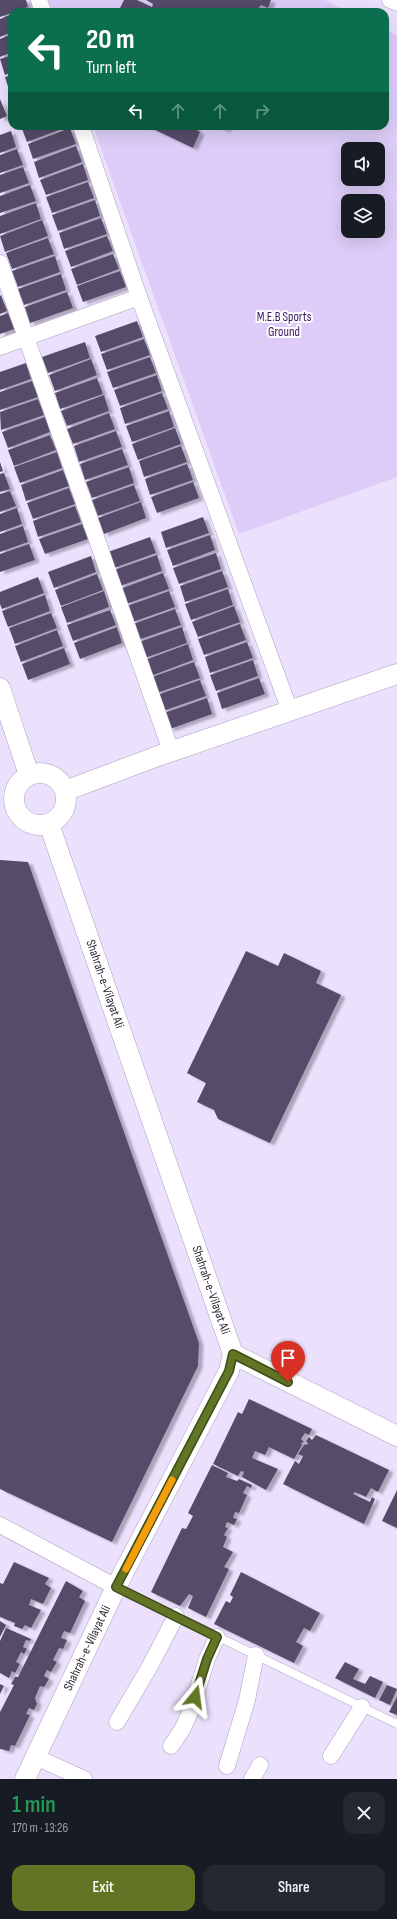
<!DOCTYPE html>
<meta charset="utf-8">
<style>
:root{--surface:#171b24;--page:#242831;--text:#f1f3f6;--muted:#9ea1a6;--accent:#617524}
body{margin:0;font-family:"Sofia Sans Condensed",sans-serif;background:var(--page);color:var(--text);height:100vh;display:flex;flex-direction:column;font-size:15px;white-space:nowrap}
*{box-sizing:border-box;margin:0}
p{font-size:13px;color:var(--muted)}
.icon{flex:none;width:22px;height:22px;fill:none;stroke:currentColor;stroke-width:2;stroke-linecap:round;stroke-linejoin:round}
.map{position:relative;height:1779px;overflow:hidden}
.panel{display:flex;flex-direction:column;background:var(--surface);flex:1}
.panel>*{flex:none}
.top-card{position:absolute;left:8px;top:8px;width:381px;height:122px;border-radius:12px;box-shadow:0 4px 16px #0002;background:#0b6e4f;color:#fff;overflow:hidden}
.fabs{position:absolute;left:341px;top:142px;display:grid;gap:8px}
.fabs a{display:grid;place-items:center;width:44px;height:44px;border-radius:8px;background:var(--surface);box-shadow:0 4px 16px #0002;font-size:20px}
.pin{position:absolute;display:grid;place-items:center;width:34px;height:34px;color:#fff;margin:-41px -17px;border-radius:50% 50% 50% 0;rotate:-45deg;box-shadow:0 0 4px #0007}
.pin .icon{rotate:45deg}
.me{position:absolute;width:44px;margin:-22px;rotate:16deg;stroke-linejoin:round;filter:drop-shadow(0 0 3px #0008)}
.turn{display:flex;align-items:center;gap:14px;height:84px;padding:0 12px;font-size:18px}
.turn .icon{width:52px;height:52px;stroke-width:2.5}
.turn b{display:block;font-size:28px;line-height:34px}
.lanes{display:flex;align-items:center;height:38px;padding:0 12px;background:#0003;justify-content:center;gap:20px;direction:ltr}
.lanes .off{opacity:.35}
.round{display:grid;place-items:center;flex:none;width:42px;height:42px;border-radius:12px;background:var(--page)}
.summary{display:flex;align-items:center;justify-content:space-between;height:68px;padding:0 12px}
h1{font-size:24px;font-weight:600;line-height:30px;color:#1e9e55}
.button{display:flex;gap:8px;margin-top:auto;padding:8px 12px}
.button a{flex:1;height:46px;border-radius:12px;background:var(--accent);color:#fff;font-size:16px;font-weight:600;line-height:46px;text-align:center}
.button a+a{background:var(--page);color:var(--text)}
.map>svg:first-child{display:block}
.green{fill:#dcccf7;fill-rule:evenodd}
.building{fill:#564b68;filter:url(#shadow)}
.lines{fill:none;stroke-linecap:round;stroke-linejoin:round}
.service-casing{stroke:#ab9fbf;stroke-width:9}
.minor-casing{stroke:#ab9fbf;stroke-width:17}
.tertiary-casing{stroke:#ab9fbf;stroke-width:21}
.service{stroke:#fff;stroke-width:8}
.minor{stroke:#fff;stroke-width:16}
.tertiary{stroke:#fff;stroke-width:20}
.route-casing{stroke:#3f4c17;stroke-width:10}
.route{stroke:#617524;stroke-width:7}
.slow{stroke:#f59e0b;stroke-width:7}
.labels{text-anchor:middle;dominant-baseline:central;stroke-width:4;stroke-linejoin:round;paint-order:stroke}
.park-label{font-size:13px;fill:#3b1460;stroke:#fff}
.street-label{font-size:13px;fill:#2a2532;stroke:#fff}
</style>
<div class="map">
<svg width="397" height="1779" viewBox="0 0 397 1779">
<defs>
<filter id="shadow"><feDropShadow dx="4.5" dy="2.5" stdDeviation="1" flood-color="#0004"/></filter>
</defs>
<rect width="100%" height="100%" fill="#ebe1fd"/>
<g class="green">
<polygon points="48,0 325,0 349,12 53,12"/>
<path d="M 385,29 L 397,35 L 397,477 L 239,534 L 93,126 L 385,126 ZM 348,149 L 378,149 L 378,179 L 348,179 ZM 348,201 L 378,201 L 378,231 L 348,231 Z"/>
</g>
<g class="building">
<polygon points="0,0 26,0 28,7 0,17"/>
<polygon points="124,0 137,0 152,7 153,4 146,0 271,0 268,8 261,5 258,9 264,12 118,12"/>
<polygon points="29,8 30,12 19,12"/>
<polygon points="12,14 12,32 0,37 0,19"/>
<polygon points="12,34 12,52 0,57 0,39"/>
<polygon points="12,55 12,72 5,75 0,59"/>
<polygon points="12,75 12,92 10,93 5,77"/>
<polygon points="0,99 7,116 0,119"/>
<polygon points="21,126 70,126 27,142"/>
<polygon points="147,126 196,126 195,129 200,132 193,148"/>
<polygon points="218,126 228,126 226,130"/>
<polygon points="70,128 76,144 33,159 28,144"/>
<polygon points="11,131 16,147 0,153 0,135"/>
<polygon points="76,146 82,162 39,178 34,162"/>
<polygon points="17,149 23,165 0,173 0,155"/>
<polygon points="83,164 88,180 46,195 40,180"/>
<polygon points="23,167 29,183 0,193 0,175"/>
<polygon points="88,182 94,198 52,213 46,197"/>
<polygon points="30,185 36,201 0,213 0,196"/>
<polygon points="95,200 100,216 58,231 52,215"/>
<polygon points="36,203 41,219 0,234 0,216"/>
<polygon points="101,218 107,234 64,249 59,233"/>
<polygon points="42,220 48,236 5,252 0,236"/>
<polygon points="107,236 113,251 71,267 65,251"/>
<polygon points="48,238 54,254 12,269 6,253"/>
<polygon points="113,254 119,269 77,285 71,269"/>
<polygon points="55,256 60,272 18,287 12,271"/>
<polygon points="120,271 126,287 83,302 77,286"/>
<polygon points="61,274 66,290 24,305 18,289"/>
<polygon points="67,292 73,308 30,323 25,307"/>
<polygon points="1,295 7,311 0,314 0,296"/>
<polygon points="8,313 14,329 0,334 0,316"/>
<polygon points="137,321 143,337 101,352 95,336"/>
<polygon points="144,339 150,355 107,370 101,354"/>
<polygon points="85,342 90,358 48,373 42,357"/>
<polygon points="150,357 156,373 113,388 107,372"/>
<polygon points="91,359 97,375 55,391 49,375"/>
<polygon points="26,363 31,379 0,390 0,372"/>
<polygon points="157,375 162,391 120,406 114,390"/>
<polygon points="97,378 103,394 60,409 55,393"/>
<polygon points="32,381 38,397 0,410 0,392"/>
<polygon points="162,393 168,409 125,424 120,408"/>
<polygon points="104,395 109,411 67,426 61,411"/>
<polygon points="38,399 44,415 1,430 0,412"/>
<polygon points="169,411 174,427 132,442 126,426"/>
<polygon points="109,413 115,429 73,444 67,429"/>
<polygon points="45,417 50,432 8,448 2,432"/>
<polygon points="175,428 181,444 138,460 132,444"/>
<polygon points="116,431 122,447 79,462 74,446"/>
<polygon points="50,435 56,450 14,466 8,450"/>
<polygon points="181,446 187,462 144,477 139,461"/>
<polygon points="122,449 128,465 85,480 80,464"/>
<polygon points="57,452 62,468 20,483 14,467"/>
<polygon points="0,462 3,471 0,472"/>
<polygon points="187,464 193,480 150,495 145,479"/>
<polygon points="129,467 134,483 92,498 86,482"/>
<polygon points="63,470 69,486 26,501 21,485"/>
<polygon points="4,473 10,489 0,492 0,474"/>
<polygon points="193,482 199,498 157,513 151,497"/>
<polygon points="134,485 140,501 98,516 92,500"/>
<polygon points="69,488 75,504 33,519 27,503"/>
<polygon points="10,491 16,506 0,512 0,494"/>
<polygon points="141,502 146,518 104,534 98,518"/>
<polygon points="75,506 81,522 38,537 33,521"/>
<polygon points="17,508 22,524 0,532 0,514"/>
<polygon points="203,517 209,533 166,548 161,532"/>
<polygon points="82,524 88,539 45,554 39,539"/>
<polygon points="23,526 28,542 0,552 0,534"/>
<polygon points="210,535 215,550 173,566 167,550"/>
<polygon points="150,537 156,553 114,568 108,552"/>
<polygon points="29,544 35,560 0,572 0,554"/>
<polygon points="216,553 221,569 179,584 173,568"/>
<polygon points="157,555 162,571 120,586 114,570"/>
<polygon points="91,556 96,572 54,588 48,572"/>
<polygon points="222,571 228,587 185,602 180,586"/>
<polygon points="163,573 169,589 126,604 120,589"/>
<polygon points="97,574 103,590 61,606 55,590"/>
<polygon points="38,577 44,593 2,609 0,604 0,592"/>
<polygon points="228,589 233,605 191,620 185,604"/>
<polygon points="104,591 109,607 67,623 61,607"/>
<polygon points="169,591 175,607 133,622 127,606"/>
<polygon points="45,595 50,611 8,627 2,611"/>
<polygon points="234,606 240,622 198,637 192,622"/>
<polygon points="175,609 181,625 138,640 133,624"/>
<polygon points="110,610 116,625 73,641 67,625"/>
<polygon points="51,613 57,628 15,644 9,628"/>
<polygon points="240,624 246,640 204,655 198,639"/>
<polygon points="117,627 122,643 80,659 74,643"/>
<polygon points="182,627 187,643 145,658 139,642"/>
<polygon points="57,630 63,646 21,662 15,646"/>
<polygon points="247,642 253,658 210,673 205,657"/>
<polygon points="188,644 193,660 151,676 145,660"/>
<polygon points="64,648 70,664 28,680 22,664"/>
<polygon points="253,660 258,676 216,691 210,675"/>
<polygon points="194,662 200,678 157,693 152,677"/>
<polygon points="259,678 265,694 222,709 217,693"/>
<polygon points="200,680 206,696 163,711 157,695"/>
<polygon points="207,698 212,714 170,729 164,713"/>
<polygon points="0,860 28,862 199,1343 198,1366 112,1542 0,1489"/>
<polygon points="246,951 278,966 284,953 321,971 316,983 341,995 270,1143 218,1119 214,1110 197,1102 206,1083 187,1073"/>
<polygon points="249,1399 312,1429 309,1435 305,1433 301,1439 304,1442 301,1443 302,1445 294,1459 269,1447 265,1455 255,1451 252,1458 278,1469 266,1490 242,1477 244,1472 241,1471 238,1476 213,1464 238,1412 242,1414"/>
<polygon points="316,1435 389,1470 378,1492 371,1488 366,1497 355,1492 353,1494 370,1502 372,1497 375,1499 364,1524 283,1484 295,1461 299,1464 303,1456 298,1454 304,1445 308,1444 306,1441 309,1437 312,1440"/>
<polygon points="212,1465 228,1473 226,1477 237,1481 239,1479 252,1485 251,1488 247,1486 243,1493 247,1495 239,1513 235,1512 233,1518 237,1519 234,1525 227,1522 225,1527 228,1528 224,1535 227,1537 223,1547 233,1552 224,1567 229,1569 206,1617 188,1608 193,1596 189,1594 180,1606 151,1592 182,1528 186,1529 193,1516 188,1513"/>
<polygon points="397,1490 397,1528 382,1521"/>
<polygon points="14,1562 49,1578 45,1584 51,1588 43,1604 31,1599 29,1605 41,1610 31,1628 25,1625 22,1629 14,1626 15,1623 0,1617 0,1583 3,1584"/>
<polygon points="241,1572 320,1613 310,1631 304,1628 296,1642 303,1646 294,1663 214,1624 226,1601 230,1603 233,1597 230,1595"/>
<polygon points="66,1581 83,1591 79,1597 85,1601 70,1633 64,1631 61,1638 67,1640 63,1649 59,1648 53,1660 57,1662 51,1672 47,1670 44,1676 49,1679 44,1687 40,1686 35,1698 37,1704 34,1710 29,1708 26,1714 30,1715 15,1746 11,1745 9,1751 0,1749 0,1712 14,1685 11,1684 15,1677 18,1677"/>
<polygon points="0,1621 6,1625 0,1637"/>
<polygon points="6,1628 31,1639 30,1641 26,1640 23,1647 27,1649 24,1654 21,1652 16,1662 20,1664 15,1673 12,1671 9,1678 0,1673 0,1641"/>
<polygon points="345,1662 359,1669 353,1679 365,1684 370,1676 383,1682 375,1698 335,1678"/>
<polygon points="0,1684 4,1686 0,1694"/>
<polygon points="387,1685 397,1689 390,1705 379,1700"/>
<polygon points="397,1697 397,1715 389,1712"/>
</g>
<g class="lines">
<defs>
<polyline id="service" points="116,1587 397,1724"/>
<g id="minor">
<polyline points="39,0 43,12"/>
<polyline points="390,0 397,3"/>
<polyline points="81,126 139,297 290,711"/>
<polyline points="0,263 171,751"/>
<polyline points="0,347 139,297"/>
<polyline points="0,1525 116,1587"/>
<polyline points="117,1722 150,1666 176,1616"/>
<polyline points="171,1746 182,1730 191,1710 207,1659 217,1637"/>
<polyline points="331,1756 362,1707"/>
<polyline points="36,1757 84,1779"/>
<polyline points="227,1766 247,1700 256,1655"/>
<polyline points="252,1779 260,1765"/>
</g>
<g id="tertiary">
<polyline points="0,688 29,775"/>
<circle cx="40" cy="799" r="26"/>
<polyline points="65,791 158,756 397,674"/>
<polyline points="233,1354 397,1436"/>
<path id="s1" d="M 25,1779 L 116,1587 L 229,1371 L 233,1354 L 49,824"/>
</g>
</defs>
<use href="#service" class="service-casing"/>
<use href="#minor" class="minor-casing"/>
<use href="#tertiary" class="tertiary-casing"/>
<use href="#service" class="service"/>
<use href="#minor" class="minor"/>
<use href="#tertiary" class="tertiary"/>
</g>
<g class="lines">
<defs>
<polyline id="route" points="195,1697 207,1659 217,1637 116,1587 229,1371 233,1354 288,1382"/>
</defs>
<use href="#route" class="route-casing"/>
<use href="#route" class="route"/>
<polyline class="slow" points="126,1569 172,1480"/>
</g>
<g class="labels">
<g class="park-label">
<text x="284" y="317">M.E.B Sports<tspan x="284" dy="15">Ground</tspan></text>
</g>
<g class="street-label">
<text transform="translate(105 984) rotate(71)">Shahrah-e-Vilayat Ali</text>
<text transform="translate(211 1290) rotate(71)">Shahrah-e-Vilayat Ali</text>
<text stroke="none"><textPath href="#s1" startOffset="145">Shahrah-e-Vilayat Ali</textPath></text>
</g>
</g>
</svg>
<div class="fabs">
<a><svg class="icon" aria-label="sound" viewBox="0 0 24 24"><path d="M4 9h4l5-4v14l-5-4H4zM17 9q2 3 0 6"/></svg></a>
<a><svg class="icon" aria-label="layers" viewBox="0 0 24 24"><path d="M12 4l9 5-9 5-9-5zM3 14l9 5 9-5"/></svg></a>
</div>
<div class="pin" style="left:288px;top:1382px;background:#d93025"><svg class="icon" aria-label="arrive" viewBox="0 0 24 24"><path d="M6 21V4h12l-3 4 3 4H6"/></svg></div>
<svg class="me" style="left:195px;top:1697px" viewBox="-20 -20 40 40"><path d="M0-17L14 15 0 8-14 15z" fill="#617524" stroke="#fff" stroke-width="4"/></svg>
<div class="top-card">
<div class="turn"><svg class="icon" aria-label="left" viewBox="0 0 24 24"><path d="M17 20v-9H6M10 6l-5 5 5 5"/></svg><div><b>20 m</b>Turn left</div></div>
<div class="lanes"><svg class="icon" aria-label="left" viewBox="0 0 24 24"><path d="M17 20v-9H6M10 6l-5 5 5 5"/></svg><svg class="icon off" aria-label="ahead" viewBox="0 0 24 24"><path d="M12 20V5M6 11l6-6 6 6"/></svg><svg class="icon off" aria-label="ahead" viewBox="0 0 24 24"><path d="M12 20V5M6 11l6-6 6 6"/></svg><svg class="icon off" aria-label="right" viewBox="0 0 24 24"><path d="M7 20v-9h11M14 6l5 5-5 5"/></svg></div>
</div>
</div>
<section class="panel">
<div class="summary"><div><h1>1 min</h1><p>170 m · 13:26</p></div><a class="round"><svg class="icon" aria-label="close" viewBox="0 0 24 24"><path d="M6 6l12 12M18 6L6 18"/></svg></a></div>
<div class="button"><a>Exit</a><a>Share</a></div>
</section>
